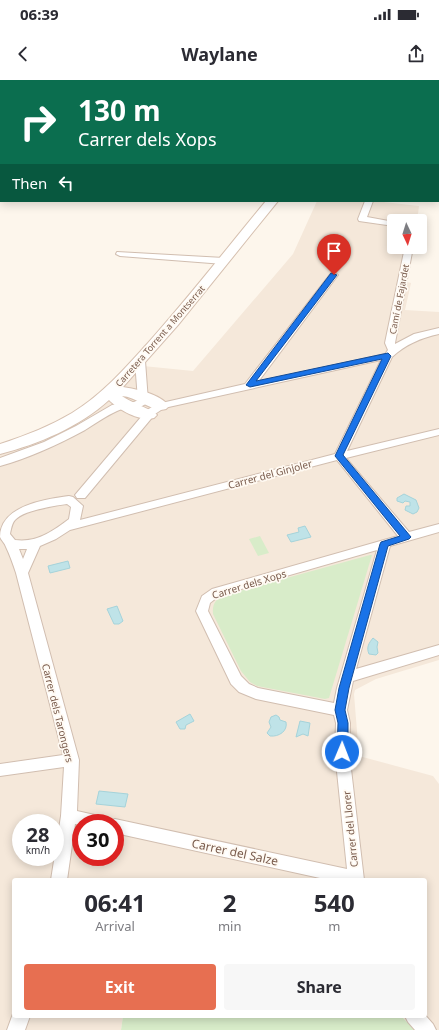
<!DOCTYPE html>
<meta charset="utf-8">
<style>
:root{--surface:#fff;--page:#f7f7f7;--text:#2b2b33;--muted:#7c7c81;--accent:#e76f51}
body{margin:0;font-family:"Noto Sans",sans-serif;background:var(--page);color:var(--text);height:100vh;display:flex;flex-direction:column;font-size:15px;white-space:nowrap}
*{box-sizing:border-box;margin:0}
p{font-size:13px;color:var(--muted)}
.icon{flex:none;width:22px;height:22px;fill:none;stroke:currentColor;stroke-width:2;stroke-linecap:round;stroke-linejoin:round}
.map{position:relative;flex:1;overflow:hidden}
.sheet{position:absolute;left:12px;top:798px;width:415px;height:140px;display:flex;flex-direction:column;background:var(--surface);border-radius:4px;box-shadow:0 2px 10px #0003}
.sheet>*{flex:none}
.hud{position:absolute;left:0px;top:0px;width:439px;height:122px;box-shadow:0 2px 10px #0003;background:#0b6e4f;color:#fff;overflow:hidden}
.needle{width:26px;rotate:176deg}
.tools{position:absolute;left:387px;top:134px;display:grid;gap:8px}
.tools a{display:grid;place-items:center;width:40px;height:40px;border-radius:4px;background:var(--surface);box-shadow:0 2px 10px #0003;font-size:20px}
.speed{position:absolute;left:12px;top:734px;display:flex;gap:8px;font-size:20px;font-weight:700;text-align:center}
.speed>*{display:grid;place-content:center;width:52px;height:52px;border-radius:50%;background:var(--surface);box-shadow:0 2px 10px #0003;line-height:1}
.speed small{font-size:10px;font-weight:400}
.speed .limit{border:6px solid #d22;background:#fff;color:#111}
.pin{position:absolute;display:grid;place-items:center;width:34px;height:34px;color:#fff;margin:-41px -17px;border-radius:50% 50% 50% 0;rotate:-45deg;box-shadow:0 0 4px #0007}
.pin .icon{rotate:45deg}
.me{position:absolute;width:44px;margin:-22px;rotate:1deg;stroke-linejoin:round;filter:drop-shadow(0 0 3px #0008)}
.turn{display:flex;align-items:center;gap:14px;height:84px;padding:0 12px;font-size:18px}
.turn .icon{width:52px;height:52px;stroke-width:2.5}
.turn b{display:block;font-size:28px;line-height:34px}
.then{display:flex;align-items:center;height:38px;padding:0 12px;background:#0003;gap:8px;font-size:15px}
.eta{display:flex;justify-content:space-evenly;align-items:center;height:68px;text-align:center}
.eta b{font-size:24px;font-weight:700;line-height:28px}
.action{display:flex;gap:8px;margin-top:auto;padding:8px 12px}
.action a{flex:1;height:46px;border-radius:4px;background:var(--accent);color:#fff;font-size:16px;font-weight:700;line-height:46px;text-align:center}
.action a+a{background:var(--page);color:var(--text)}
.status{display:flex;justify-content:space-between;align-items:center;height:28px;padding:0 20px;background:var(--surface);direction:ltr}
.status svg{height:11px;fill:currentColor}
header{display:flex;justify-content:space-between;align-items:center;height:52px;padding:0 12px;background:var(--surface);font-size:18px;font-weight:700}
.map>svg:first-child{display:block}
.residential{fill:#f5e8da;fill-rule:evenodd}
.green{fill:#d8ecc9}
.water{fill:#bfe3e8;stroke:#a5d3da}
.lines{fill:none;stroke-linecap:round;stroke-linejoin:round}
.street-casing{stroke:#d1beb0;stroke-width:2}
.secondary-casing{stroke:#d6c0b0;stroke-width:2}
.street{fill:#fff;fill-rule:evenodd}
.secondary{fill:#fff;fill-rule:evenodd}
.route{fill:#1a73e8;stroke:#114b97}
.labels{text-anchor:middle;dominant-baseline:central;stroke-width:3.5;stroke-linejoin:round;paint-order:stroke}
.far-street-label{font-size:9px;fill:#7a5c4d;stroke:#fffaf3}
.street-label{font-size:10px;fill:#7a5c4d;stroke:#fffaf3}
.near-street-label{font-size:12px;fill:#7a5c4d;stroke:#fffaf3}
</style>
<div class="status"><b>06:39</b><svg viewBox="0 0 49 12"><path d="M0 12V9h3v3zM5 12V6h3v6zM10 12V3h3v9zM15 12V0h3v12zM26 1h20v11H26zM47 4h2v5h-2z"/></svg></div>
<header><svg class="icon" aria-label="back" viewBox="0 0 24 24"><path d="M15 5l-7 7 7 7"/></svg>Waylane<svg class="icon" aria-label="share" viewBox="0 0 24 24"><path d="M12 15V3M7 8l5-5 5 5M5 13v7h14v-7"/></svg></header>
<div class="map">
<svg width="439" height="950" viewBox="0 0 439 950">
<rect width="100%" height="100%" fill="#fdf6ec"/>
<path class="residential" d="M 317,121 L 375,121 L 419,126 L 417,141 L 394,141 L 394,167 L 413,167 L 406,202 L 411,203 L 405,230 L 439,232 L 439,580 L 376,599 L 355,610 L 354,614 L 359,676 L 433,696 L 439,704 L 439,950 L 415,950 L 401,936 L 425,936 L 425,800 L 14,800 L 14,936 L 123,936 L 121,950 L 0,950 L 0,373 L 113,317 L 143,286 L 193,291 L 293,174 ZM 21,743 L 55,743 L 55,777 L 21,777 ZM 81,743 L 115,743 L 115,777 L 81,777 Z"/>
<g class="green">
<polygon points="260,456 269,473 258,476 249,459"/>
<path d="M 370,475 L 372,475 L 329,618 L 325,619 L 257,606 L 250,602 L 241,591 L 213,534 C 212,523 216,519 225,515 Z"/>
<polygon points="123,936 401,936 415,950 121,950"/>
</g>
<g class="water">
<polygon points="404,414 416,420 419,428 417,432 413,434 405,430 406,426 410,426 410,422 405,421 403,423 397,421 397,418"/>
<polygon points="305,446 311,457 291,462 287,455 299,452 298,448"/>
<polygon points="68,481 70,488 50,493 48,486"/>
<polygon points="117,526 123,541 119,544 114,544 107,529"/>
<path d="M 373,558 L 378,562 L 377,567 L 378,573 L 376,575 L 369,574 C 366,567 369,563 373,558 Z"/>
<polygon points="190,634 194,641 186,645 185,649 180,649 176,642"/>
<path d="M 276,635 L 279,637 L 280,640 L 286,642 C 288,651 279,657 270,656 L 267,653 L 271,647 L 269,642 L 271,637 Z"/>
<polygon points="300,641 310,643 308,656 303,654 296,657"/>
<polygon points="99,711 128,714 125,727 96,724"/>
</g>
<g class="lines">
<defs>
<g id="street">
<polygon points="365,121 373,121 367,137 394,142 394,146 359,141 358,139"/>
<path d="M 405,167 L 413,167 L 395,263 L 395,264 L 414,254 L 439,248 L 439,254 C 421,258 406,264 392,277 L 347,371 L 439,349 L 439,355 L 346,378 L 409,452 L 439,444 L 439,452 L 390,466 L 356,589 L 439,565 L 439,575 L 353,601 L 347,630 L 350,643 L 349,672 L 364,800 L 329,800 L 115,753 L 115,743 L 81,743 L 81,745 L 75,744 L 67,800 L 51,800 L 61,736 L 64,687 L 0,696 L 0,684 L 63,675 L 16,493 C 13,484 10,475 6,467 C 5,463 1,460 0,457 C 0,425 47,419 69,416 L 73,417 L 83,426 L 80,440 L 335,374 L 381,280 L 164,328 L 155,334 L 85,418 L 77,418 L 75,415 L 147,330 L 157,324 L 245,304 L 331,193 L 334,192 L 338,195 L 258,302 L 385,274 L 388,270 L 385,263 ZM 337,380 L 398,456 L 212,509 L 202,516 L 196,531 L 231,604 L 239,612 L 256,619 L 334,635 L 336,643 L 335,672 L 347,789 L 115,739 L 110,741 L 108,738 L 77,731 L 79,680 L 28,493 L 40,466 L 56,459 L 70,450 ZM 67,424 L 71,427 L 69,439 C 52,452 36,463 15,460 L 10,454 C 11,449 12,443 15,440 C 24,430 54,426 67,424 ZM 19,469 L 27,469 L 23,479 ZM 377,470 L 337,608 L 334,623 L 258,608 L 249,604 L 241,596 L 208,531 L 210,523 L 220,515 Z"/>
<polygon points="117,172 224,178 228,181 224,184 120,176 116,174"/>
<path d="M 140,278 L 145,281 L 148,321 C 140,332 127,326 117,331 C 106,336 96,343 85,350 C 59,364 29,378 0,386 L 0,378 L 44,362 L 76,346 L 112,325 L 134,322 L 138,320 L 135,281 Z"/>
<polygon points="14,931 14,936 30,936 25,950 7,950"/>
<polygon points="425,935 433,944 436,950 415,950 408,942 405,936 425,936"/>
</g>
<g id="secondary">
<polygon points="368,0 378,0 367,1"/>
<path d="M 266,121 L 278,121 L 178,245 L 123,307 C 137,309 160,314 169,326 L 166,329 C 153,333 137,317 122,316 C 131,323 152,329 157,335 L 154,338 C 140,342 119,330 109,320 C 79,347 39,364 0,374 L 0,364 C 25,356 50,346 72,333 C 102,315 125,288 148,263 C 189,217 227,168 266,121 Z"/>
</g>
</defs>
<use href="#street" class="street-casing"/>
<use href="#secondary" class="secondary-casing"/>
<use href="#street" class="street"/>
<use href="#secondary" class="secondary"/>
</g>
<polygon class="route" points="331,193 337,195 256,301 388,273 391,276 343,375 411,457 409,459 388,466 349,608 345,630 348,643 348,672 346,676 342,677 338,676 337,672 338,643 335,630 339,608 380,464 381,462 400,456 335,376 382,279 250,307 246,305"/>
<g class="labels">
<g class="far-street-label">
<text transform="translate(399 219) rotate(-79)">Camí de Fajardet</text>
<text transform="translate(160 256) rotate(-49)">Carretera Torrent a Montserrat</text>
</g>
<g class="street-label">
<text transform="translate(270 394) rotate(-15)">Carrer del Ginjoler</text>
<text transform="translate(249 504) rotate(-17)">Carrer dels Xops</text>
<text transform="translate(58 633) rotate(76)">Carrer dels Tarongers</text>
<text transform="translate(350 749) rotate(-96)">Carrer del Llorer</text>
</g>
<g class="near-street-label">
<text transform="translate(235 772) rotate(12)">Carrer del Salze</text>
</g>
</g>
</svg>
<div class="tools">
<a><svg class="needle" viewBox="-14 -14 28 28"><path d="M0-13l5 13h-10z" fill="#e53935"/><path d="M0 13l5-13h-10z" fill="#7c7c81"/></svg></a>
</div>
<div class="speed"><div>28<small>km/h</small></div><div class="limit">30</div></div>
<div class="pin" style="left:334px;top:195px;background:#d93025"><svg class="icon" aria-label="arrive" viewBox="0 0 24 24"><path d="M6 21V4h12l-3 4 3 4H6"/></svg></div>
<svg class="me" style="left:342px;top:672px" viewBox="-20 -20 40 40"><circle r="17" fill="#1a73e8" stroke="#fff" stroke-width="3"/><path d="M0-11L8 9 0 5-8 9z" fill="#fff"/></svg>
<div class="hud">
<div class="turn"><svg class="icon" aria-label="right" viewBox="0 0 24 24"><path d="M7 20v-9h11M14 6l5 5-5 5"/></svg><div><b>130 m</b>Carrer dels Xops</div></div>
<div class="then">Then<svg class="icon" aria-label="left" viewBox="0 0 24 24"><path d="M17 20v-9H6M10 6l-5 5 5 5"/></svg></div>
</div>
<section class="sheet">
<div class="eta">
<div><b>06:41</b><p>Arrival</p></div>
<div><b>2</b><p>min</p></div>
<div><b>540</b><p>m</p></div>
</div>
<div class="action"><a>Exit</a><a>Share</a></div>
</section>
</div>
